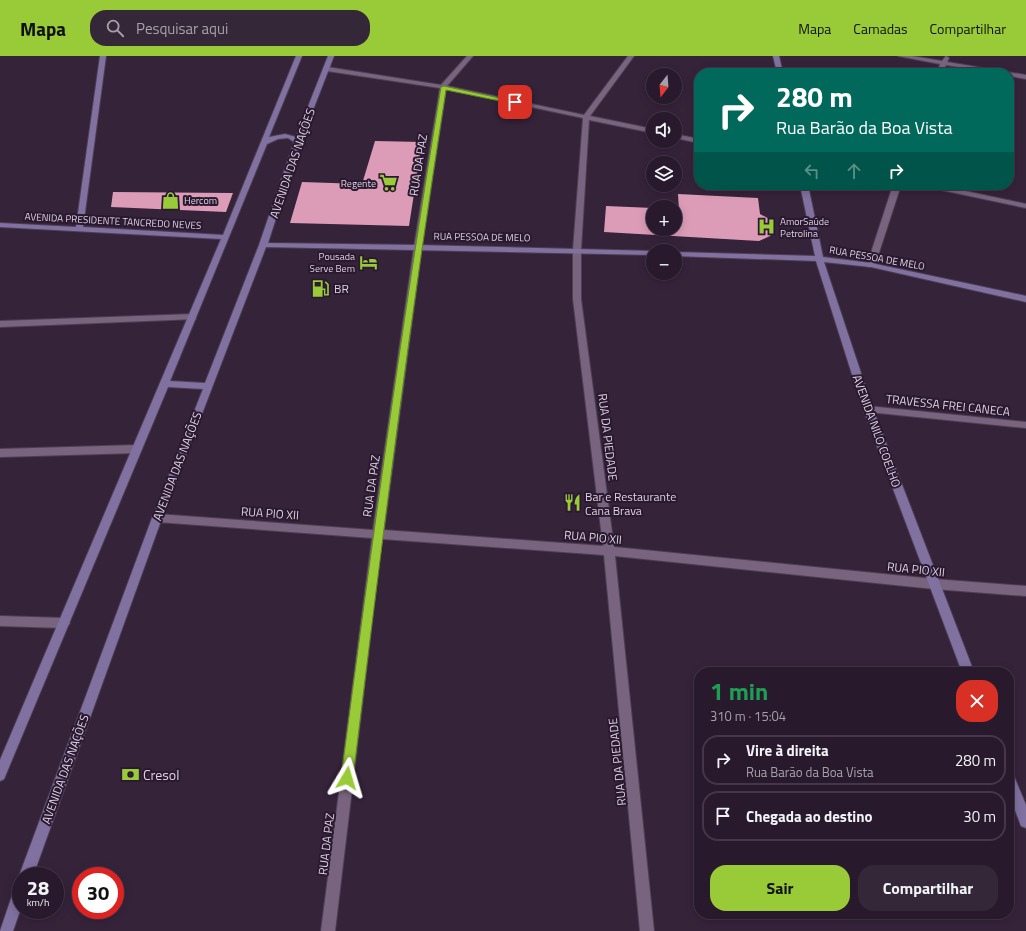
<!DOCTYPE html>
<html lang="pt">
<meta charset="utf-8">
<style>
:root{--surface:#281a2c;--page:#342738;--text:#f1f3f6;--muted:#a5a1a9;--line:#443848;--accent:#98cb37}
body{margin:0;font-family:"Titillium Web",sans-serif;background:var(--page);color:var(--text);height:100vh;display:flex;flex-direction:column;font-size:15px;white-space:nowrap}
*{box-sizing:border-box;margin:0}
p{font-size:13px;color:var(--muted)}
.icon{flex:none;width:22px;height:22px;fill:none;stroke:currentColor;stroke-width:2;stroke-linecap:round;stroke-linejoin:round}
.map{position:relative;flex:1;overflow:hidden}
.details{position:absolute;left:694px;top:611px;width:320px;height:252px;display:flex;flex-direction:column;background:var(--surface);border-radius:16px;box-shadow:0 2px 10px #0003,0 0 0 1px var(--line)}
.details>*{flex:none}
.top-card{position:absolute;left:694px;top:12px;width:320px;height:122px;border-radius:16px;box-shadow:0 2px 10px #0003,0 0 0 1px var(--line);background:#00695c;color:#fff;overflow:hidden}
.needle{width:26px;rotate:197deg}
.buttons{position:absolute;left:646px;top:12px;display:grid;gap:8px}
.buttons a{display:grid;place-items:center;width:36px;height:36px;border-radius:50%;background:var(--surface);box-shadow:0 2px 10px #0003,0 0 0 1px var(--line);font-size:20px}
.speed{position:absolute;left:12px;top:811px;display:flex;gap:8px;font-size:20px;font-weight:700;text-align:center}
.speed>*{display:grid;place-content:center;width:52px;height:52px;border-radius:50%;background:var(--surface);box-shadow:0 2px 10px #0003,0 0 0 1px var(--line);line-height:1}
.speed small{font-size:10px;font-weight:400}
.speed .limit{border:6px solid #d22;background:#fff;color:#111}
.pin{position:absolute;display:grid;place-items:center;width:34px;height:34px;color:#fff;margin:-17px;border-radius:8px;box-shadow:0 2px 6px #0006}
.me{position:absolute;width:44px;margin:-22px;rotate:7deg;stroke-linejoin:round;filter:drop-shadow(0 0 3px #0008)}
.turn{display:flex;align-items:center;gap:14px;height:84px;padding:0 16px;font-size:18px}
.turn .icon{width:52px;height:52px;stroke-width:2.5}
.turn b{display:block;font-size:28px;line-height:34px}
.lanes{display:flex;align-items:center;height:38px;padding:0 16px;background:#0003;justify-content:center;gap:20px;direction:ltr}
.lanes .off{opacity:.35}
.round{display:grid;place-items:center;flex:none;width:42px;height:42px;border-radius:16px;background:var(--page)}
.overview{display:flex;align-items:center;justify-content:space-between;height:68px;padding:0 16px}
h1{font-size:24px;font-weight:700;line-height:30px;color:#1e9e55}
.cta{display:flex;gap:8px;margin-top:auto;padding:8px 16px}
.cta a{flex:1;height:46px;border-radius:16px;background:var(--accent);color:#111;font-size:16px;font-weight:700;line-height:46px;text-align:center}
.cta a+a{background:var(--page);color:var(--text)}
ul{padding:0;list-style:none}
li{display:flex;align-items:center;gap:12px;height:50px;margin:0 8px 6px;padding:0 8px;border:2px solid var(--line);border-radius:16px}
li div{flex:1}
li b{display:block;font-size:15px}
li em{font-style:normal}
header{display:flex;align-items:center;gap:24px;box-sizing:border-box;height:56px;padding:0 20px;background:var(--accent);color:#111}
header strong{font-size:19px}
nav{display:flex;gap:22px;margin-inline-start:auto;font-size:14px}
.search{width:280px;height:36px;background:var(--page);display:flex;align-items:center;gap:10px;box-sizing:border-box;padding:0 14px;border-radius:16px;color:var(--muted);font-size:15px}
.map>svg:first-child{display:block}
.building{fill:#dc9cb8}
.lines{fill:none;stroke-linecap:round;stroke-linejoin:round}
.street-casing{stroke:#4e3f53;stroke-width:2}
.secondary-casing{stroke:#4e3f53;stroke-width:2}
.street{fill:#78647f;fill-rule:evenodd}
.secondary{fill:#8071a1;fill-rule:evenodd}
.route{fill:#98cb37;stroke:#638424}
.labels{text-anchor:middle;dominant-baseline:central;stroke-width:4;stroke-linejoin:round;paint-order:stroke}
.far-poi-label{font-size:10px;fill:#ddd2e1;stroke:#2a1930;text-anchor:end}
.far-street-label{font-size:10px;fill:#ddd2e1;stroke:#2a1930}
.street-label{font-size:12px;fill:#ddd2e1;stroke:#2a1930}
.poi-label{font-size:12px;fill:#ddd2e1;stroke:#2a1930;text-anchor:start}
.near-poi-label{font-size:14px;fill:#ddd2e1;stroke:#2a1930;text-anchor:start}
</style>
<header>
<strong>Mapa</strong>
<div class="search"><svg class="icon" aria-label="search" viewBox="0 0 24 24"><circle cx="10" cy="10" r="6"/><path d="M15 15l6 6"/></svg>Pesquisar aqui</div>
<nav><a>Mapa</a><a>Camadas</a><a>Compartilhar</a></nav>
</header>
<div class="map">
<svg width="1026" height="875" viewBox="0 0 1026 875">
<rect width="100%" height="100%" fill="#35233a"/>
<g class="building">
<polygon points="375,85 422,86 409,170 290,167 302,126 362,128"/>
<polygon points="113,136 233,137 226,156 111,151"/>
<polygon points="678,138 758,142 760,158 775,166 775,174 770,180 759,185 604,176 606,150 653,152 653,173 675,173 675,154 679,154"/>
</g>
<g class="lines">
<defs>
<g id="street">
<path d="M 467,0 L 473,0 L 447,30 L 584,59 L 628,0 L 634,0 L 590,60 L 653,73 L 653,77 L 589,64 L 581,194 L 581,243 L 614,491 L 934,523 L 1026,530 L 1026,540 L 934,533 L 615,500 L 654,875 L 640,875 L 604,499 L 382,483 L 335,875 L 321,875 L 372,482 L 157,466 L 153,465 L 152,462 L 153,459 L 157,458 L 373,474 L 414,191 L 440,32 L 327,15 L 324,13 L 327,11 L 441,29 ZM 446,33 L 583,62 L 573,194 L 573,243 L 603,490 L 384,474 L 422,191 Z"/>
<polygon points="898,0 912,0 942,5 946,0 949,2 947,6 1026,19 1026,23 1009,20 1009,17 994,17 946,9 943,17 937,17 940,8"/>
<polygon points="675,78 699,83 699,87 675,82"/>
<polygon points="893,129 901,129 875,209 874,211 868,211 867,209"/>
<polygon points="923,129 937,129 1026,148 1026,152 927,131"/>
<polygon points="193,258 196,259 196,263 0,271 0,265"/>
<polygon points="868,350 1026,366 1026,372 868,356 863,353"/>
<polygon points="137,389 142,393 137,397 0,401 0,393"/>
<polygon points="0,560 64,562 68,564 70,567 68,570 64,572 0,570"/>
</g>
<g id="secondary">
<path d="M 100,0 L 106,0 L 83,171 L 223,179 L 296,0 L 302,0 L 269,81 L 285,78 L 296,81 L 328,0 L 334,0 L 301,85 L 268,187 L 418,189 L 654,195 L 653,195 L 653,199 L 266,191 L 162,462 L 33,820 L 21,820 L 21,824 L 19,820 L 152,462 L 203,333 L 168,331 L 4,723 L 0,725 L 0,704 L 221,183 L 0,171 L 0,167 L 76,171 ZM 288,82 L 294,86 L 259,189 L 205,327 L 170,325 L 267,88 L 278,83 Z"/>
<polygon points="773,0 779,0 783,17 777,17"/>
<polygon points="800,129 808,129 823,201 871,207 1026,240 1026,246 871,211 824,206 873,353 974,616 962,616 863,353 816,205 675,200 675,196 815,200"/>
<polygon points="1009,716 1013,718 1026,749 1026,772 1021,770 1009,738"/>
<polygon points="21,826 21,852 13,875 0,875 16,828"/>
</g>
</defs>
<use href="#street" class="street-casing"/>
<use href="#secondary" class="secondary-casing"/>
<use href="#street" class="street"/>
<use href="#secondary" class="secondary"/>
</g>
<path class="route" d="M 444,30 L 518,46 L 515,48 L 446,34 C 410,262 381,492 353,722 L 351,726 L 347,728 L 343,726 L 341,722 C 371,491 403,261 441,31 Z"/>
<defs>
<symbol id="supermarket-bare" viewBox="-9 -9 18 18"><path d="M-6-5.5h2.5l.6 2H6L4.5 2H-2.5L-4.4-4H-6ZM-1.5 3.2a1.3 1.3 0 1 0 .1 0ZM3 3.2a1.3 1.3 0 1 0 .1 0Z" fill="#98cb37" stroke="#2a1930" stroke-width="2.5" paint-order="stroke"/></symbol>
<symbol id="shop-bare" viewBox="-9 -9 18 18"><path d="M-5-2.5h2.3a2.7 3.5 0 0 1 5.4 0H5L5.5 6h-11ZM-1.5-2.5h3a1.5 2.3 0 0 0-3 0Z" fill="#98cb37" stroke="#2a1930" stroke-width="2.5" paint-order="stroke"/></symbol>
<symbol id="hospital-bare" viewBox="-9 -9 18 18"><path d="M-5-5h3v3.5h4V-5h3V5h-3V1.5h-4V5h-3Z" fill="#98cb37" stroke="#2a1930" stroke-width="2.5" paint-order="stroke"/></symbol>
<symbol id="hotel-bare" viewBox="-9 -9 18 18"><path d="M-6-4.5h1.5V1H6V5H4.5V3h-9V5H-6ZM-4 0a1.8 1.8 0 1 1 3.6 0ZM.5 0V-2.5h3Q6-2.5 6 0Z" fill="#98cb37" stroke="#2a1930" stroke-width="2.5" paint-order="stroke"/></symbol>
<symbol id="fuel-bare" viewBox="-9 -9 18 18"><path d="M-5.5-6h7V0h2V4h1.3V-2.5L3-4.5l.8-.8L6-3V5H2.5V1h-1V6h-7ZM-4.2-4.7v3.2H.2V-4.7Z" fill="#98cb37" stroke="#2a1930" stroke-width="2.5" paint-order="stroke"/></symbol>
<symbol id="restaurant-bare" viewBox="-9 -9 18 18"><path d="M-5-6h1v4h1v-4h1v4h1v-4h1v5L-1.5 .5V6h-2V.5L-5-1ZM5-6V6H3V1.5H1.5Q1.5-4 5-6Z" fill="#98cb37" stroke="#2a1930" stroke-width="2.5" paint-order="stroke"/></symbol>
<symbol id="bank-bare" viewBox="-9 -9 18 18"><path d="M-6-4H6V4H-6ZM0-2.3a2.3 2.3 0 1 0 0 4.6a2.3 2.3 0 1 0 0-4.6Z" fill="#98cb37" stroke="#2a1930" stroke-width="2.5" paint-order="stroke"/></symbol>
</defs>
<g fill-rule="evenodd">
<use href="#supermarket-bare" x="376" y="114" width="25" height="25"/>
<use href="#shop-bare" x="158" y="132" width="25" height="25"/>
<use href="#hospital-bare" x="754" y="158" width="25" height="25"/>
<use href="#hotel-bare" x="356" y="194" width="25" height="25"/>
<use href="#fuel-bare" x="308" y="220" width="25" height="25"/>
<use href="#restaurant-bare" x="560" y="434" width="25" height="25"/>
<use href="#bank-bare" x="118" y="706" width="25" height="25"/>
</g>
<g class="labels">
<g class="far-poi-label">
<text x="376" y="127">Regente</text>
<text x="184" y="144" text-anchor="start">Hercom</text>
<text x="780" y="165" text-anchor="start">AmorSaúde<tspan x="780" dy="12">Petrolina</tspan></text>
<text x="355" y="200">Pousada<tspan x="355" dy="12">Serve Bem</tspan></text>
</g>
<g class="far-street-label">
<text transform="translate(113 165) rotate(3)">AVENIDA PRESIDENTE TANCREDO NEVES</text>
<text transform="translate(482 181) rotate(1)">RUA PESSOA DE MELO</text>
<text transform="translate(877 202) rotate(10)">RUA PESSOA DE MELO</text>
</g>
<g class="street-label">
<text transform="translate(292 107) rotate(-71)">AVENIDA DAS NAÇÕES</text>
<text transform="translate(418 109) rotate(-81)">RUA DA PAZ</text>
<text transform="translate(948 349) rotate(6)">TRAVESSA FREI CANECA</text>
<text transform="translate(877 375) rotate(70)">AVENIDA NILO COELHO</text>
<text transform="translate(608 381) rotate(83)">RUA DA PIEDADE</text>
<text transform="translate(177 410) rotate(-69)">AVENIDA DAS NAÇÕES</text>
<text transform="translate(371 430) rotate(-82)">RUA DA PAZ</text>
<text transform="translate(270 457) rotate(4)">RUA PIO XII</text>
<text transform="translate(593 481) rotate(5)">RUA PIO XII</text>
<text transform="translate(916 513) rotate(6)">RUA PIO XII</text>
<text transform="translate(617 706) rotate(-96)">RUA DA PIEDADE</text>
<text transform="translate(65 713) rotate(-70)">AVENIDA DAS NAÇÕES</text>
<text transform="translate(326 788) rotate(-83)">RUA DA PAZ</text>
</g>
<g class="poi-label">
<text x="334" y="232">BR</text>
<text x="585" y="440">Bar e Restaurante<tspan x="585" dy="14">Cana Brava</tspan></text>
</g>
<g class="near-poi-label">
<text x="143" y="718">Cresol</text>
</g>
</g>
</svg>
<div class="buttons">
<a><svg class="needle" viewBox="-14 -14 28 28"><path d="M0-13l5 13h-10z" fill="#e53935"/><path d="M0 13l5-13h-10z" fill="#a5a1a9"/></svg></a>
<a><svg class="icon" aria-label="sound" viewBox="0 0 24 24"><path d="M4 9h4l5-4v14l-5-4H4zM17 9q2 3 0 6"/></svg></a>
<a><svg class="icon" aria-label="layers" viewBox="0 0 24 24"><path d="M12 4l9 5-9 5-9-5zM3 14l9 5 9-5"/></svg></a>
<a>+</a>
<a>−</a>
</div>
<div class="speed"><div>28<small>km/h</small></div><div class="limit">30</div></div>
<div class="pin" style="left:515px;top:46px;background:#d93025"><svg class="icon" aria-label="arrive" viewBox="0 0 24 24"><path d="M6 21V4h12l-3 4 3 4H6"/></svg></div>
<svg class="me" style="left:347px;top:722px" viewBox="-20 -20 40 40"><path d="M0-17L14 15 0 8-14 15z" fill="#98cb37" stroke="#fff" stroke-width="4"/></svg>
<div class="top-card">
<div class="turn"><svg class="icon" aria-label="right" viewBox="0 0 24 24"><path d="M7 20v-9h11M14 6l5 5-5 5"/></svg><div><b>280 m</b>Rua Barão da Boa Vista</div></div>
<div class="lanes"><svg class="icon off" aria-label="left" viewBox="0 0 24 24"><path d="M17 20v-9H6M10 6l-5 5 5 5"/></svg><svg class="icon off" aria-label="ahead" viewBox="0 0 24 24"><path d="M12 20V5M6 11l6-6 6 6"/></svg><svg class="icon" aria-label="right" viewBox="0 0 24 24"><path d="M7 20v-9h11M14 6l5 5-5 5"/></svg></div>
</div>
<section class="details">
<div class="overview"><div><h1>1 min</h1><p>310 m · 15:04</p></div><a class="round" style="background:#d93025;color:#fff"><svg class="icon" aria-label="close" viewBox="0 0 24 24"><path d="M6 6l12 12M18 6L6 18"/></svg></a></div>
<ul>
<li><svg class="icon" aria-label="right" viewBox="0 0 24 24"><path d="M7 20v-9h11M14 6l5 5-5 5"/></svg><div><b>Vire à direita</b><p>Rua Barão da Boa Vista</p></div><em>280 m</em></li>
<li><svg class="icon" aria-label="arrive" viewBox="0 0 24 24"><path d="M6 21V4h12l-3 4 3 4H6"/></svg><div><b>Chegada ao destino</b></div><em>30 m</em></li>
</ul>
<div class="cta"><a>Sair</a><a>Compartilhar</a></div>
</section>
</div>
